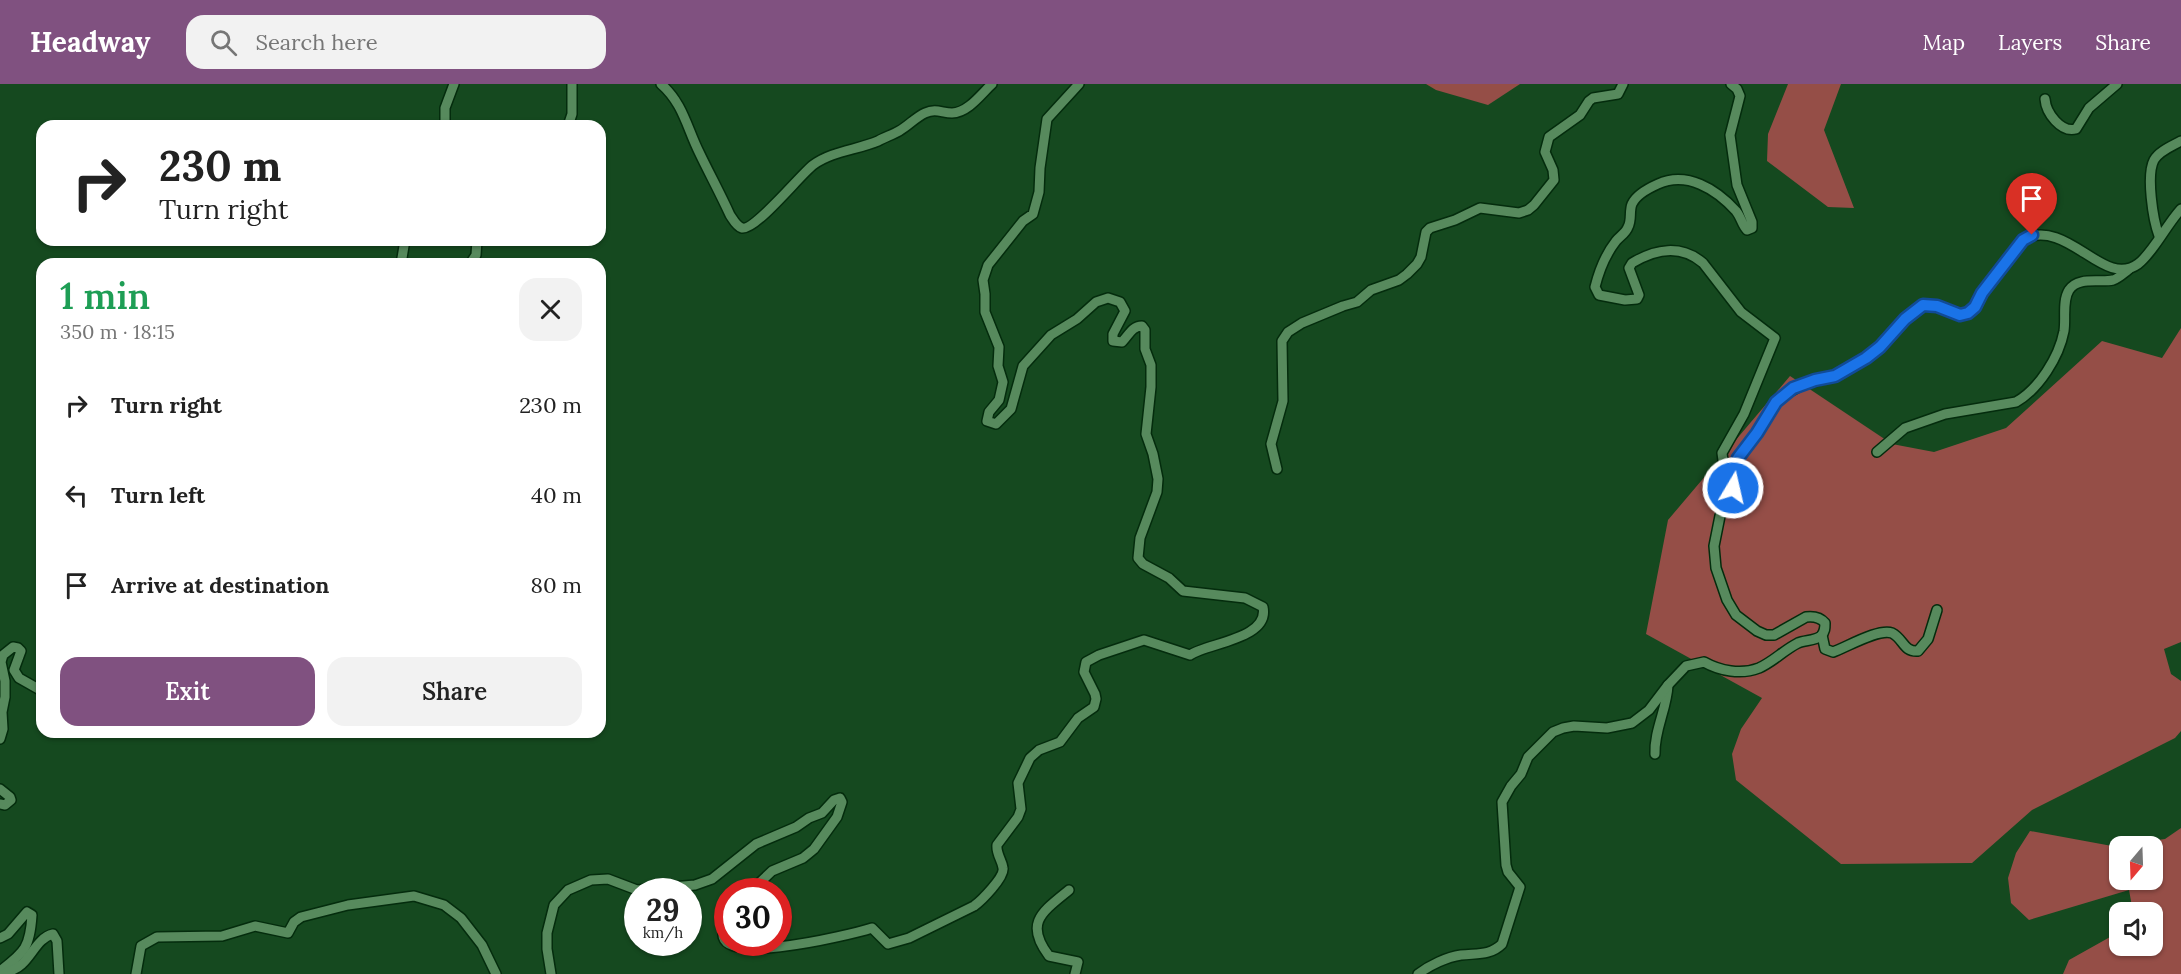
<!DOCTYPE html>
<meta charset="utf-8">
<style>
:root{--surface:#fff;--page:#f2f2f2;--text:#222;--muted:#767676;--accent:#805180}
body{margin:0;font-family:Lora,serif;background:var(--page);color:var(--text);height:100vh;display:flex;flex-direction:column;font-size:22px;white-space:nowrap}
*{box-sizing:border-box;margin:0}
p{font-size:20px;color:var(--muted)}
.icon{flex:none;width:33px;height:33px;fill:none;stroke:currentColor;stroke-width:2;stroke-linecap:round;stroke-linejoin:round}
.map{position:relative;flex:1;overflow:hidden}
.details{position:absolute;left:36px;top:174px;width:570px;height:480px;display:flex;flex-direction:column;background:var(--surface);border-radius:18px;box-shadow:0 2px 4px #0004}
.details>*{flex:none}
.hud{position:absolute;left:36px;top:36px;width:570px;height:126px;border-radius:18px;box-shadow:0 2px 4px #0004;background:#fff;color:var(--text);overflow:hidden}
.needle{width:39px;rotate:199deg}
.controls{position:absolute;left:2109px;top:752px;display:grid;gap:12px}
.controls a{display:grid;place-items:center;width:54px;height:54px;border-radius:12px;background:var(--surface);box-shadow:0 2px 4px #0004;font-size:30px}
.speed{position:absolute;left:624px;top:794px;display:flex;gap:12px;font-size:30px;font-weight:700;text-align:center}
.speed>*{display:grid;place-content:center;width:78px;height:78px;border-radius:50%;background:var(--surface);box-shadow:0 2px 4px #0004;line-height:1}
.speed small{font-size:15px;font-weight:400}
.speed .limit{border:9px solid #d22;background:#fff;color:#111}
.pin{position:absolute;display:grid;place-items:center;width:51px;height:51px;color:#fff;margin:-62px -26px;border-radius:50% 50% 50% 0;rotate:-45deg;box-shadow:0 0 6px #0007}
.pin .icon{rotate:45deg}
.me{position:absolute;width:66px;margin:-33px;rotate:9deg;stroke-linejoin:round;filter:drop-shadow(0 0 4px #0008)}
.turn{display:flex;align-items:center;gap:21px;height:126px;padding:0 24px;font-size:27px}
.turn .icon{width:78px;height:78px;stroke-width:2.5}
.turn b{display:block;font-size:42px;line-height:51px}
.round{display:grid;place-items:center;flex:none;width:63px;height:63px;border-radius:18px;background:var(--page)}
.head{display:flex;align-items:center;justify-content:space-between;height:102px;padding:0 24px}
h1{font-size:36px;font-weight:600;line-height:45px;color:#1e9e55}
.button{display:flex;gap:12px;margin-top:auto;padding:12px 24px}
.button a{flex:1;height:69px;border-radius:18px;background:var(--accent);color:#fff;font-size:24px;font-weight:600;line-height:69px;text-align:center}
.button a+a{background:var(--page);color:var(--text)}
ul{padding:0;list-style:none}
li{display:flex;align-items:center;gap:18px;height:90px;padding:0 24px}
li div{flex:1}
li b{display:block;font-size:22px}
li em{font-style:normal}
header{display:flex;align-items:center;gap:36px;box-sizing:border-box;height:84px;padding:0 30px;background:var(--accent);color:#fff}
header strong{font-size:28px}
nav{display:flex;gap:33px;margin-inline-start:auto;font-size:21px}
.search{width:420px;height:54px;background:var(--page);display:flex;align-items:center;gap:15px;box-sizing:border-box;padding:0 21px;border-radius:18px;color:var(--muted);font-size:22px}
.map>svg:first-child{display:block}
.green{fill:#954e47;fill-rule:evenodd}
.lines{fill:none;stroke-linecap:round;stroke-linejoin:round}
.minor-casing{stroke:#042c0d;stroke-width:12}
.minor{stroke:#578a5d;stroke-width:9}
.route-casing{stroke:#114b97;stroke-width:15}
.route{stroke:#1a73e8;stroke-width:10}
</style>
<header>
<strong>Headway</strong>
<div class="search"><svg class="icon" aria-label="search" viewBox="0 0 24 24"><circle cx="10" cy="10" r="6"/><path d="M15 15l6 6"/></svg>Search here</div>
<nav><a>Map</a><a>Layers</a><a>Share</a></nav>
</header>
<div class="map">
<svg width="2181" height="890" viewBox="0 0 2181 890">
<rect width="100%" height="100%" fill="#15491f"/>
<g class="green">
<polygon points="1426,0 1520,0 1488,21 1436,6"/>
<polygon points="1788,0 1841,0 1824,46 1854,124 1828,123 1767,77 1768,50"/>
<polygon points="2181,244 2181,558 2164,565 2171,590 2181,597 2181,647 2175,654 2032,726 1972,779 1841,780 1736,696 1732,670 1741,645 1762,614 1646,550 1668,436 1790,292 1892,360 1934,368 2006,344 2102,257 2162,274"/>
<path d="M 2181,744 L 2181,890 L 2063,890 L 2069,876 L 2119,848 L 2120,861 L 2152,861 L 2152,828 L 2133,828 L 2129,806 L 2029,836 L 2011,819 L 2008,794 L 2016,769 L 2030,747 L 2112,762 L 2165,755 ZM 2120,762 L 2152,762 L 2152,795 L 2120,795 Z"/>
</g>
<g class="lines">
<defs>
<g id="minor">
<path d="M 661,0 C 683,19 687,44 699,68 C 709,89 720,109 730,131 C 733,135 736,142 742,144 C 755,147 800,91 813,81 C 832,67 857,66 878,57 C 885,53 892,51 899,47 C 908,42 916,33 925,29 C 936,24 942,29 952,29 C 968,29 982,9 992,0"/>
<path d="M 1731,0 L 1737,5 L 1740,12 L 1730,51 L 1737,101 L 1752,138 L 1752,144 L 1747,146 C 1742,141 1741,133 1736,127 C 1716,105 1687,87 1658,100 C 1649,104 1636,111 1632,120 C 1629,127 1632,136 1628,143 C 1626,149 1620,152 1616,157 C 1605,171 1599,187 1595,203 L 1599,211 L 1625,216 L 1637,215 L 1639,211 L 1629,184 L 1632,179 C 1655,165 1681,160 1703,179 L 1741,228 L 1775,254 L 1744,330 L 1722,369 L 1724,384 L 1732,402"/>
<path d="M 2045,15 C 2046,29 2061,49 2076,45 L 2089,24 L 2117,0"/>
<polyline points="445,42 445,24 454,0"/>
<polyline points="568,42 572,30 572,0"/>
<path d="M 2159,152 C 2153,136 2146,91 2154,76 C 2159,67 2172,62 2181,57"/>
<polyline points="401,180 405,156"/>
<polyline points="470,180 476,171 477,156"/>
<path d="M 1877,368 L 1905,344 L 1945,330 L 2016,318 C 2039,305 2059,273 2064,247 C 2066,234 2062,217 2069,206 C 2078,192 2100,199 2113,196 C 2119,194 2124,189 2128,186"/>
<polyline points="1277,385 1271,360 1283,317 1282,257 1288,248 1302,239 1343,222 1357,218 1371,206 1399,196 1407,190 1417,180 1421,173 1426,148 1430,144 1455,136 1480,124 1519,129 1528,126 1534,121 1554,96 1553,86 1545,68 1549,53 1580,31 1589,17 1593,14 1618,10 1623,0"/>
<path d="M 1822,551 L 1825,565 L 1833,568 C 1847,563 1879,544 1892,549 C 1904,555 1903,568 1918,567 L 1928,555 L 1937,526"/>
<polyline points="0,655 3,645 2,628 5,613 5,597 1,578 3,571 13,563 18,564 21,567 14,586 19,594 42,607"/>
<path d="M 1655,670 C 1654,646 1667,625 1668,601"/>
<polyline points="0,705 10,713 11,716 5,721 0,720"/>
<path d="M 1069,806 C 1042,828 1024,839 1049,872 L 1078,878 L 1075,890"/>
<path d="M 728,838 C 693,890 854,850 872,844 L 888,860 L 909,854 L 974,822 C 981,817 1005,793 1003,784 C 1002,776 996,770 997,761 L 1018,733 L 1021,725 L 1018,699 L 1030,674 L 1039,666 L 1060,658 L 1078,634 L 1094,623 L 1096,615 L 1095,610 L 1084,588 L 1086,578 L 1099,571 L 1144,556 L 1190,571 C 1207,559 1270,555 1263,523 L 1245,514 L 1183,507 L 1169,494 L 1143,480 L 1138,474 L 1140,454 L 1157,408 L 1158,395 L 1153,370 L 1146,350 L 1151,303 L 1151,281 L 1145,265 L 1145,246 L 1142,242 C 1132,242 1129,251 1122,258 L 1113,257 L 1113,250 L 1125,227 L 1120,218 L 1108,214 L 1096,218 L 1077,235 L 1051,251 L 1023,282 L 1011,325 L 996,340 L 987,337 L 989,328 L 999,316 L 1003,298 L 998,282 L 999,263 L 985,228 L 985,210 L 983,196 L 988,181 L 1023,137 L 1033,130 L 1039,108 L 1040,84 L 1047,35 L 1079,0"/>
<path d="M 0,854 L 8,850 L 27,828 L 32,831 C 30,863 25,868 0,887"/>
<path d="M 4,890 C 10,887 17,885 22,880 C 32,871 39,853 53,850 L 57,857 L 59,890"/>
<polyline points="136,890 141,862 157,853 222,852 255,842 288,849 294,838 301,833 348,821 414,812 444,821 461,834 482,861 496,890"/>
<polyline points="551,890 547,865 547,849 554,821 568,806 591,796 608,795 637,806 695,801 712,795 756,760 796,743 809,734 822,729 834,716 840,714 842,718 837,733 814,765 803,774 772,787 751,807"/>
<path d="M 1418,890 C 1430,881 1447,873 1461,871 C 1476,869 1490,872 1502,860 L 1520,803 L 1508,788 L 1506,781 L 1502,718 L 1511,702 L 1521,690 L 1528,673 L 1553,648 L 1563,644 L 1574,642 L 1607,644 L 1632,639 L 1649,626 L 1668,601 L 1686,582 L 1704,578 C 1720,587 1741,591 1759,584 C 1773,578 1784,566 1798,559 C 1805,556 1815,557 1821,552 C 1825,548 1825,544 1825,539 C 1820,533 1814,532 1806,533 L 1774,551 L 1766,551 L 1757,547 L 1736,531 L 1727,516 L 1716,484 L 1714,462 L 1720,432 L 1733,404 L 1738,374 L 1757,349 L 1776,318 L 1784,311 L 1802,301 L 1835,292 L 1866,274 L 1880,263 L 1905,235 L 1923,221 L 1937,222 L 1960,231 L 1968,229 L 1975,223 L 1982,209 L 2023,155 C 2069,134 2103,205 2138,180 C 2152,170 2167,140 2181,125"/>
</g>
</defs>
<use href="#minor" class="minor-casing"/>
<use href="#minor" class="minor"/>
</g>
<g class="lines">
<defs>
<polyline id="route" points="1733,404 1738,374 1757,349 1776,318 1793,304 1815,296 1835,292 1866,274 1880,263 1905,235 1923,221 1937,222 1960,231 1968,229 1975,223 1982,209 2023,156 2032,151"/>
</defs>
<use href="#route" class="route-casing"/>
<use href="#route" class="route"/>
</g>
</svg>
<div class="controls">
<a><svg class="needle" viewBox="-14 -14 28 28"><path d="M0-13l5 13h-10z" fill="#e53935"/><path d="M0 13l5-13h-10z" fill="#767676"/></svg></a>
<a><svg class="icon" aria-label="sound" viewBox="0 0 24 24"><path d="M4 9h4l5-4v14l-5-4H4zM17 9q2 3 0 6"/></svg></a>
</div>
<div class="speed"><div>29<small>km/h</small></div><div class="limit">30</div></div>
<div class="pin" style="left:2032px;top:151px;background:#d93025"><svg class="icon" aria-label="arrive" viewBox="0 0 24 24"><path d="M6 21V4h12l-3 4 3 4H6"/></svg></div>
<svg class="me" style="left:1733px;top:404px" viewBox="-20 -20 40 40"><circle r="17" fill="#1a73e8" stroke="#fff" stroke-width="3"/><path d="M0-11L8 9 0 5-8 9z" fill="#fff"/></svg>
<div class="hud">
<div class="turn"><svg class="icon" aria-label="right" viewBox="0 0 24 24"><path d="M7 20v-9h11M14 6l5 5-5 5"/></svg><div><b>230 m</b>Turn right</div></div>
</div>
<section class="details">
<div class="head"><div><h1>1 min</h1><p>350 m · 18:15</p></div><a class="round"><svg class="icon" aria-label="close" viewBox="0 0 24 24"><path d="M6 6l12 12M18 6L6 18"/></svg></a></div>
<ul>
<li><svg class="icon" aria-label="right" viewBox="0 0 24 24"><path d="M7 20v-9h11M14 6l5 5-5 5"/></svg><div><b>Turn right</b></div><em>230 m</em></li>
<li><svg class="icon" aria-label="left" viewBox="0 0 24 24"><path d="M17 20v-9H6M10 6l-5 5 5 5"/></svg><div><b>Turn left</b></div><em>40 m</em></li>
<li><svg class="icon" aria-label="arrive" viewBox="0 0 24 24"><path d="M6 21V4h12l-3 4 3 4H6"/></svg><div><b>Arrive at destination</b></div><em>80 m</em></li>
</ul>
<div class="button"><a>Exit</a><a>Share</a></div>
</section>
</div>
